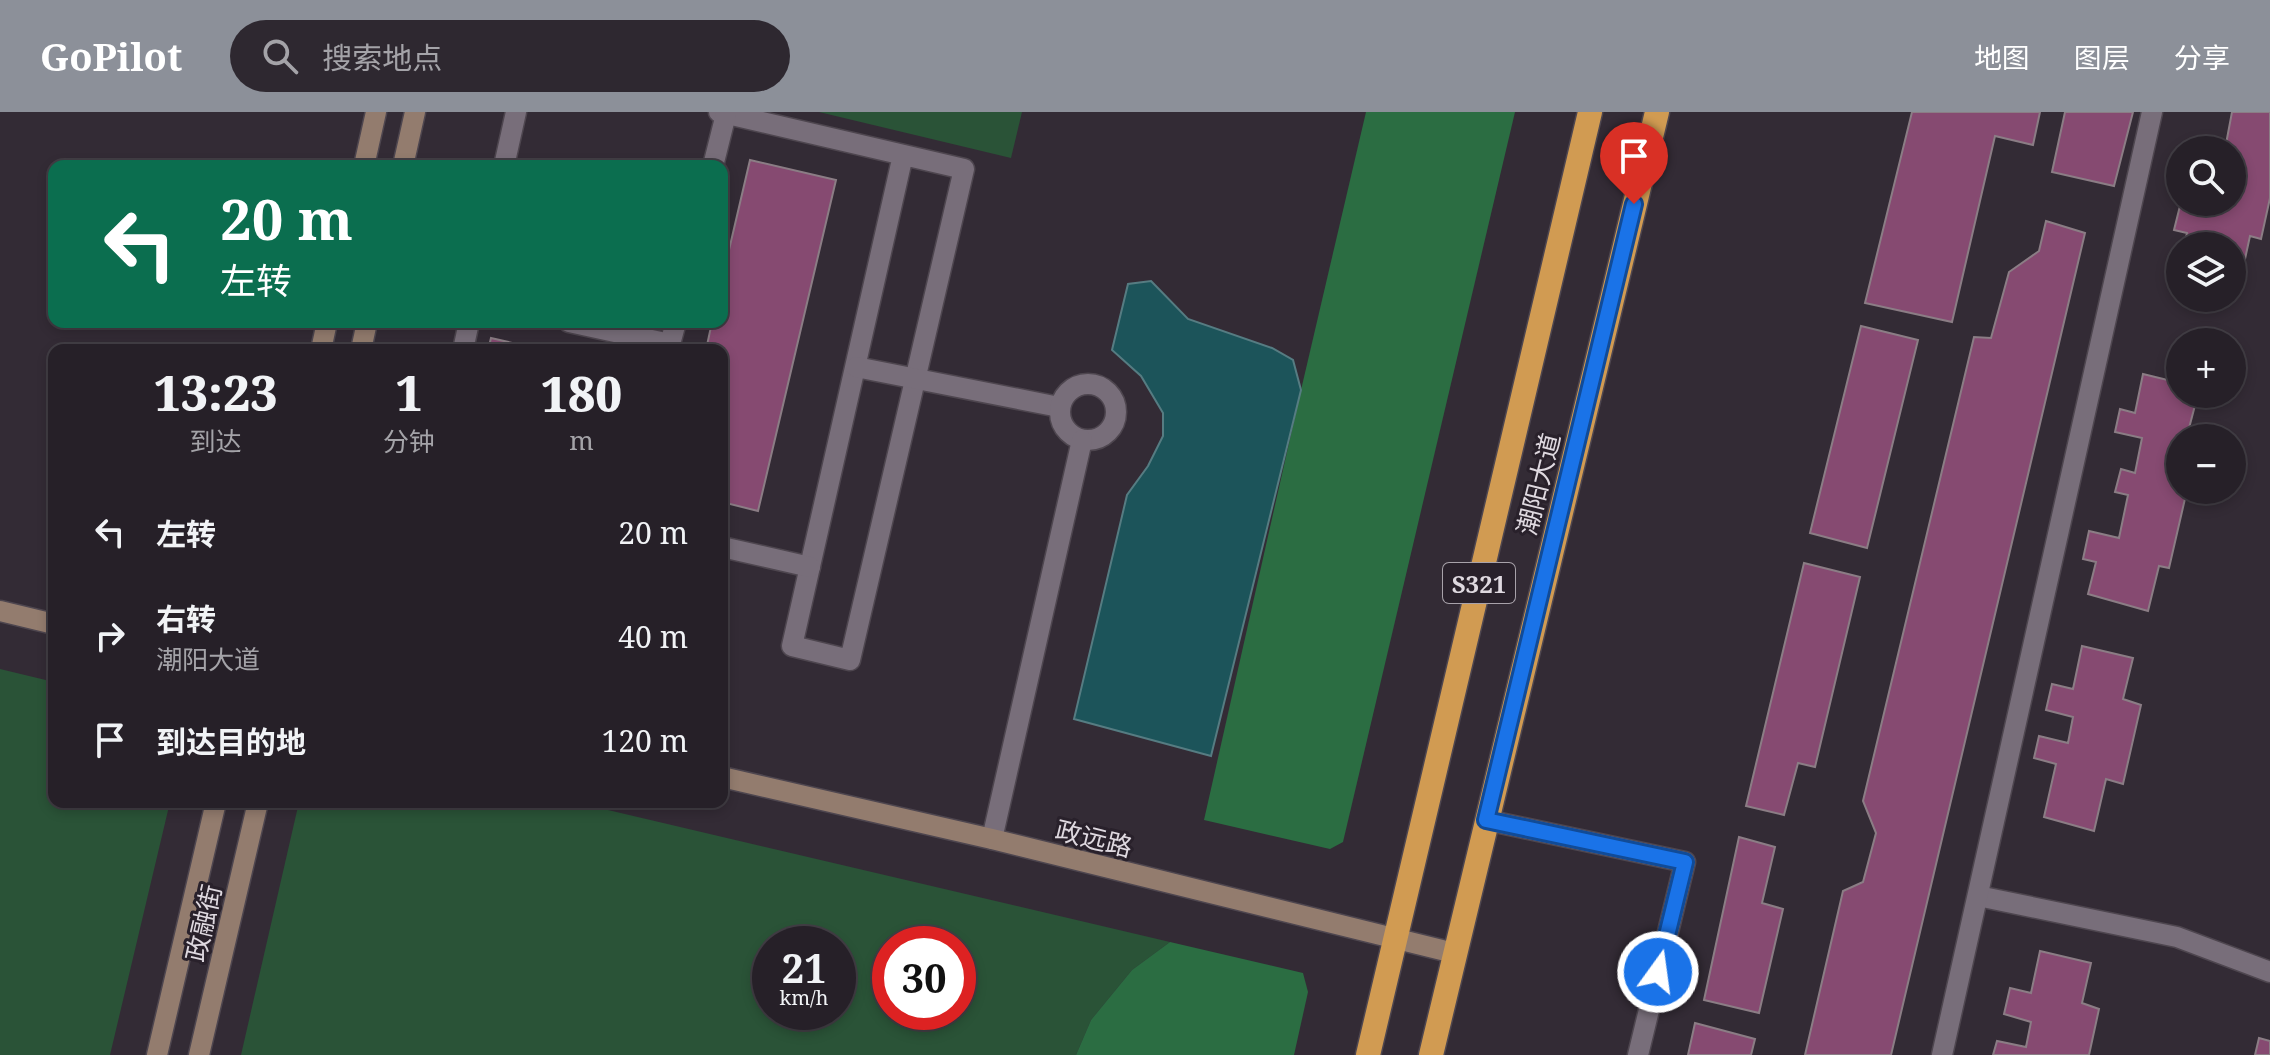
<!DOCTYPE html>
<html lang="zh">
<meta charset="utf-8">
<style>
:root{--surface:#262028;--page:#2e2830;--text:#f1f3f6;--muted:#a4a3a8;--line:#423e45;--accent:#8c9099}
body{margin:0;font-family:"Noto Serif","Noto Sans SC",serif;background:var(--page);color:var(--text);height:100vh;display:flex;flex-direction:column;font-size:30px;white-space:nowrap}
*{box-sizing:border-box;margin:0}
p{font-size:26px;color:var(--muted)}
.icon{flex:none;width:44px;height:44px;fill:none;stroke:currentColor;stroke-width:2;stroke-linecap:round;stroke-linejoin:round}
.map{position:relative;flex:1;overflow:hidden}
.panel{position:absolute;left:48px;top:232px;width:680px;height:464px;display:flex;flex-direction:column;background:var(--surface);border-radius:16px;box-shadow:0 4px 12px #0003,0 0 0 2px var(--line)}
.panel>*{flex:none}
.banner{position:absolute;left:48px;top:48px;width:680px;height:168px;border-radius:16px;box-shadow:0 4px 12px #0003,0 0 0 2px var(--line);background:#0b6e4f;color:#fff;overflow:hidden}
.tools{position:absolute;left:2166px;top:24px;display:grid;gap:16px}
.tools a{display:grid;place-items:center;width:80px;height:80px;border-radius:50%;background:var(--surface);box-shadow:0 4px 12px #0003,0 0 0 2px var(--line);font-size:40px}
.speed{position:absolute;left:752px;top:814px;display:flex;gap:16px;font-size:40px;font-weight:700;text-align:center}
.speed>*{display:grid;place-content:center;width:104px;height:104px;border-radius:50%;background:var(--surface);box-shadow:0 4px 12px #0003,0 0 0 2px var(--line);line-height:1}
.speed small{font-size:20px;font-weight:400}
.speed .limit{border:12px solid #d22;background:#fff;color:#111}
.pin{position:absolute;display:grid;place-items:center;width:68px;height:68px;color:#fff;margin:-82px -34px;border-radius:50% 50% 50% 0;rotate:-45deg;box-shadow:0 0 8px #0007}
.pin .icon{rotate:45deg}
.me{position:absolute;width:88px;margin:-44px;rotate:14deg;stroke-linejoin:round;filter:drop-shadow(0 0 6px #0008)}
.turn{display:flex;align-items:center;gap:28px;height:168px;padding:0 40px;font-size:36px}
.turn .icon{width:104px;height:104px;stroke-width:2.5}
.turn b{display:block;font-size:56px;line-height:68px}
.eta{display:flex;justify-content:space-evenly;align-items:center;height:136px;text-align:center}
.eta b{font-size:48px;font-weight:800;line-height:56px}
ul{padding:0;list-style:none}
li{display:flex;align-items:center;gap:24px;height:104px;padding:0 40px}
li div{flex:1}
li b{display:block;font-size:30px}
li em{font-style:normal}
header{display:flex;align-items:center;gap:48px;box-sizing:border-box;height:112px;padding:0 40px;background:var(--accent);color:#fff}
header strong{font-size:38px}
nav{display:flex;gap:44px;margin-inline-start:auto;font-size:28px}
.search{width:560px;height:72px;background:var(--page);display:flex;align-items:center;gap:20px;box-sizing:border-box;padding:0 28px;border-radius:44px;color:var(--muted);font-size:30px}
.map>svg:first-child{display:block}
.green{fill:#2a5337;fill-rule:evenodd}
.forest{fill:#2b6d42}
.water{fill:#1c545a;stroke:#567c82;stroke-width:2}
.building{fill:#864a71;stroke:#8b7d85;stroke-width:2}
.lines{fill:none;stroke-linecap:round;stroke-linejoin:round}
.lane-casing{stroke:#4e464f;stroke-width:23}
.street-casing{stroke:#4e464f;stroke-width:23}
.secondary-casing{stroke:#4e464f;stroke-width:23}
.highway-casing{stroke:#4e464f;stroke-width:27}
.lane{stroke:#786e7a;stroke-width:20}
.street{stroke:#786e7a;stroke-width:20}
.secondary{stroke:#937c6e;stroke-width:20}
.highway{stroke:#d19b52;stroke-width:24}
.route-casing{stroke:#114b97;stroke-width:20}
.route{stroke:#1a73e8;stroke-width:14}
.labels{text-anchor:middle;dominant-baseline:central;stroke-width:6;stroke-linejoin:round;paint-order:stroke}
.shield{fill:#29212b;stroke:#a8a2aa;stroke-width:2}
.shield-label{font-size:24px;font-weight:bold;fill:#dfd9e0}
.street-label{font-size:26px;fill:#dfd9e0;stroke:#29212b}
</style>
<header>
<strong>GoPilot</strong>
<div class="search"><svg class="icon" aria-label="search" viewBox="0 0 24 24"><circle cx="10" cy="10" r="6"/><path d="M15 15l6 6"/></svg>搜索地点</div>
<nav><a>地图</a><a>图层</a><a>分享</a></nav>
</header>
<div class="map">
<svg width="2270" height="943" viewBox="0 0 2270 943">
<rect width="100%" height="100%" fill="#332b35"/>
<g class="green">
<polygon points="819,0 1022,0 1011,46"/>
<polygon points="0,557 54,570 54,690 170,690 110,943 0,943"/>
<path d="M 299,690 L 574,690 L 1170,830 L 1132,858 L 1091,908 L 1076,943 L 241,943 ZM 770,832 L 838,832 L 838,900 L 770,900 ZM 890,832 L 958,832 L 958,900 L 890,900 Z"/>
</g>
<g class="forest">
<polygon points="1366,0 1515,0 1343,730 1330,737 1204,708 1301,278"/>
<polygon points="1170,830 1303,861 1308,880 1294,943 1076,943 1091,908 1132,858"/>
</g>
<polygon class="water" points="1151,169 1188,207 1272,236 1293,248 1301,278 1211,644 1074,607 1127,383 1148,354 1163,324 1163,301 1141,264 1112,238 1128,172"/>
<g class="building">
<polygon points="1912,0 2040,0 2033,33 1995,24 1952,210 1865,191"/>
<polygon points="2065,0 2133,0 2114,74 2052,60"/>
<polygon points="2232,0 2270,0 2270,86 2261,127 2250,124 2240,170 2232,168 2232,134 2184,134 2187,121 2174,118 2181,90 2210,96 2212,90 2232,90 2232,38 2210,38 2212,28 2226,32"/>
<polygon points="750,48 836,68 758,399 722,390 722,238 706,238 712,210 722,210 722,168"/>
<polygon points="2046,109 2085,121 1891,943 1805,943 1843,779 1863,770 1876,721 1863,689 1974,225 1991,226 2009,160 2039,139"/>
<polygon points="1861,214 1918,228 1867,436 1810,421"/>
<polygon points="491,226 543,238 488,238"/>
<polygon points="2143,262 2180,271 2180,282 2198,282 2188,320 2199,322 2198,326 2180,326 2180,378 2187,378 2169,456 2159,454 2148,499 2088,482 2096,450 2083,447 2089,419 2119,426 2128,383 2115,380 2121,357 2135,361 2142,326 2115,320 2120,297 2135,301"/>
<polygon points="1804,451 1860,465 1815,655 1798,651 1784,703 1746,694"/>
<polygon points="2082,534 2133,546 2123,587 2141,593 2123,672 2106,667 2094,719 2044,705 2056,652 2034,646 2039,624 2068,631 2073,605 2046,598 2052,572 2073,577"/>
<polygon points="1739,725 1775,735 1762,791 1783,797 1759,901 1704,888"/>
<polygon points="2040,839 2091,851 2082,891 2099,897 2089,943 1993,943 1997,929 2026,935 2031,910 2004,902 2010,876 2031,881"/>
<polygon points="1695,911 1755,927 1751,943 1688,943"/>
<polygon points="2259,926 2270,929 2270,943 2255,943"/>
</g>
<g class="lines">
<defs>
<g id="lane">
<polyline points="719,0 964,57 850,548 792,534 903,43"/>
<polyline points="504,54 516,0"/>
<polyline points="713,54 726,2"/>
<polyline points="569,210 670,232 676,210"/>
<polyline points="463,238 469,210"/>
<polyline points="856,255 1059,295"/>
<circle cx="1088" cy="300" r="28"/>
<polyline points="722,435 810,455"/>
<polyline points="992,727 1082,328"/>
</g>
<g id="street">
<polyline points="1486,708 1685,750 1638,943"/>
<polyline points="1978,784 2177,825 2270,860"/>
<polyline points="1942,943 2152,0"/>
</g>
<g id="secondary">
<polyline points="364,54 376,0"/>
<polyline points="403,54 415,0"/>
<polyline points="321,238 327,210"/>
<polyline points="361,238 367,210"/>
<polyline points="0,499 54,512"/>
<polyline points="722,665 992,727 1454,841"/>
<polyline points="157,943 216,690"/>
<polyline points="199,943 258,690"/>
</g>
<g id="highway">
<polyline points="1368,943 1590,0"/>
<polyline points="1431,943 1657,0"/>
</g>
</defs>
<use href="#lane" class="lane-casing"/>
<use href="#street" class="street-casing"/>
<use href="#secondary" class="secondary-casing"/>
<use href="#highway" class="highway-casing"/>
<use href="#lane" class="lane"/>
<use href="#street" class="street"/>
<use href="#secondary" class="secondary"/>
<use href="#highway" class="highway"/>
</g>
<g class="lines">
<defs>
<polyline id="route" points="1634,92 1486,708 1685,750 1658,860"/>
</defs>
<use href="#route" class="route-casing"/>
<use href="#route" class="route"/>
</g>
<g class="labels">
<rect class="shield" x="1443" y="451" width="72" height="40" rx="6"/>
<g class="shield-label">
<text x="1479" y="471">S321</text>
</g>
<g class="street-label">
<text transform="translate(1538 372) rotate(-76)">潮阳大道</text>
<text transform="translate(1094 726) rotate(14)">政远路</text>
<text transform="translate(203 811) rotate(-77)">政融街</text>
</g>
</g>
</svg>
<div class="tools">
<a><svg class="icon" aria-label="search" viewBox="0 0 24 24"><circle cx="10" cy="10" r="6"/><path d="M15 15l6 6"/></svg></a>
<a><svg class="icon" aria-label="layers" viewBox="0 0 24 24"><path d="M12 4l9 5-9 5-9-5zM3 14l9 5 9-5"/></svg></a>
<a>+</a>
<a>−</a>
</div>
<div class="speed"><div>21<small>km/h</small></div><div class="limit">30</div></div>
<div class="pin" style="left:1634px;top:92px;background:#d93025"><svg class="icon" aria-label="arrive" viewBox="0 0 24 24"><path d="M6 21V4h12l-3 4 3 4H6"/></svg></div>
<svg class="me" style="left:1658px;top:860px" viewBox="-20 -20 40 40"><circle r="17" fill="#1a73e8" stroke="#fff" stroke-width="3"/><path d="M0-11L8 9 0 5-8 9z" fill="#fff"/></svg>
<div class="banner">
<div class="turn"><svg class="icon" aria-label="left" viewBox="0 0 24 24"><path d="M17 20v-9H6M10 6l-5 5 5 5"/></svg><div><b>20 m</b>左转</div></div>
</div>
<section class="panel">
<div class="eta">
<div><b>13:23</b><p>到达</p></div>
<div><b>1</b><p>分钟</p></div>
<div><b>180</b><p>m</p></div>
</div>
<ul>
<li><svg class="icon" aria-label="left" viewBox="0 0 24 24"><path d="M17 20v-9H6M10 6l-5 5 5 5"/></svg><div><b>左转</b></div><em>20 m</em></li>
<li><svg class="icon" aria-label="right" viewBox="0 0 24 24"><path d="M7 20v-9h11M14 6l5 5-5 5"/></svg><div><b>右转</b><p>潮阳大道</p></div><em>40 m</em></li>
<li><svg class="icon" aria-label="arrive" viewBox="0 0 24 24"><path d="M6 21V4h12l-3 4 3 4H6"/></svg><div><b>到达目的地</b></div><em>120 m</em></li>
</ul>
</section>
</div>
